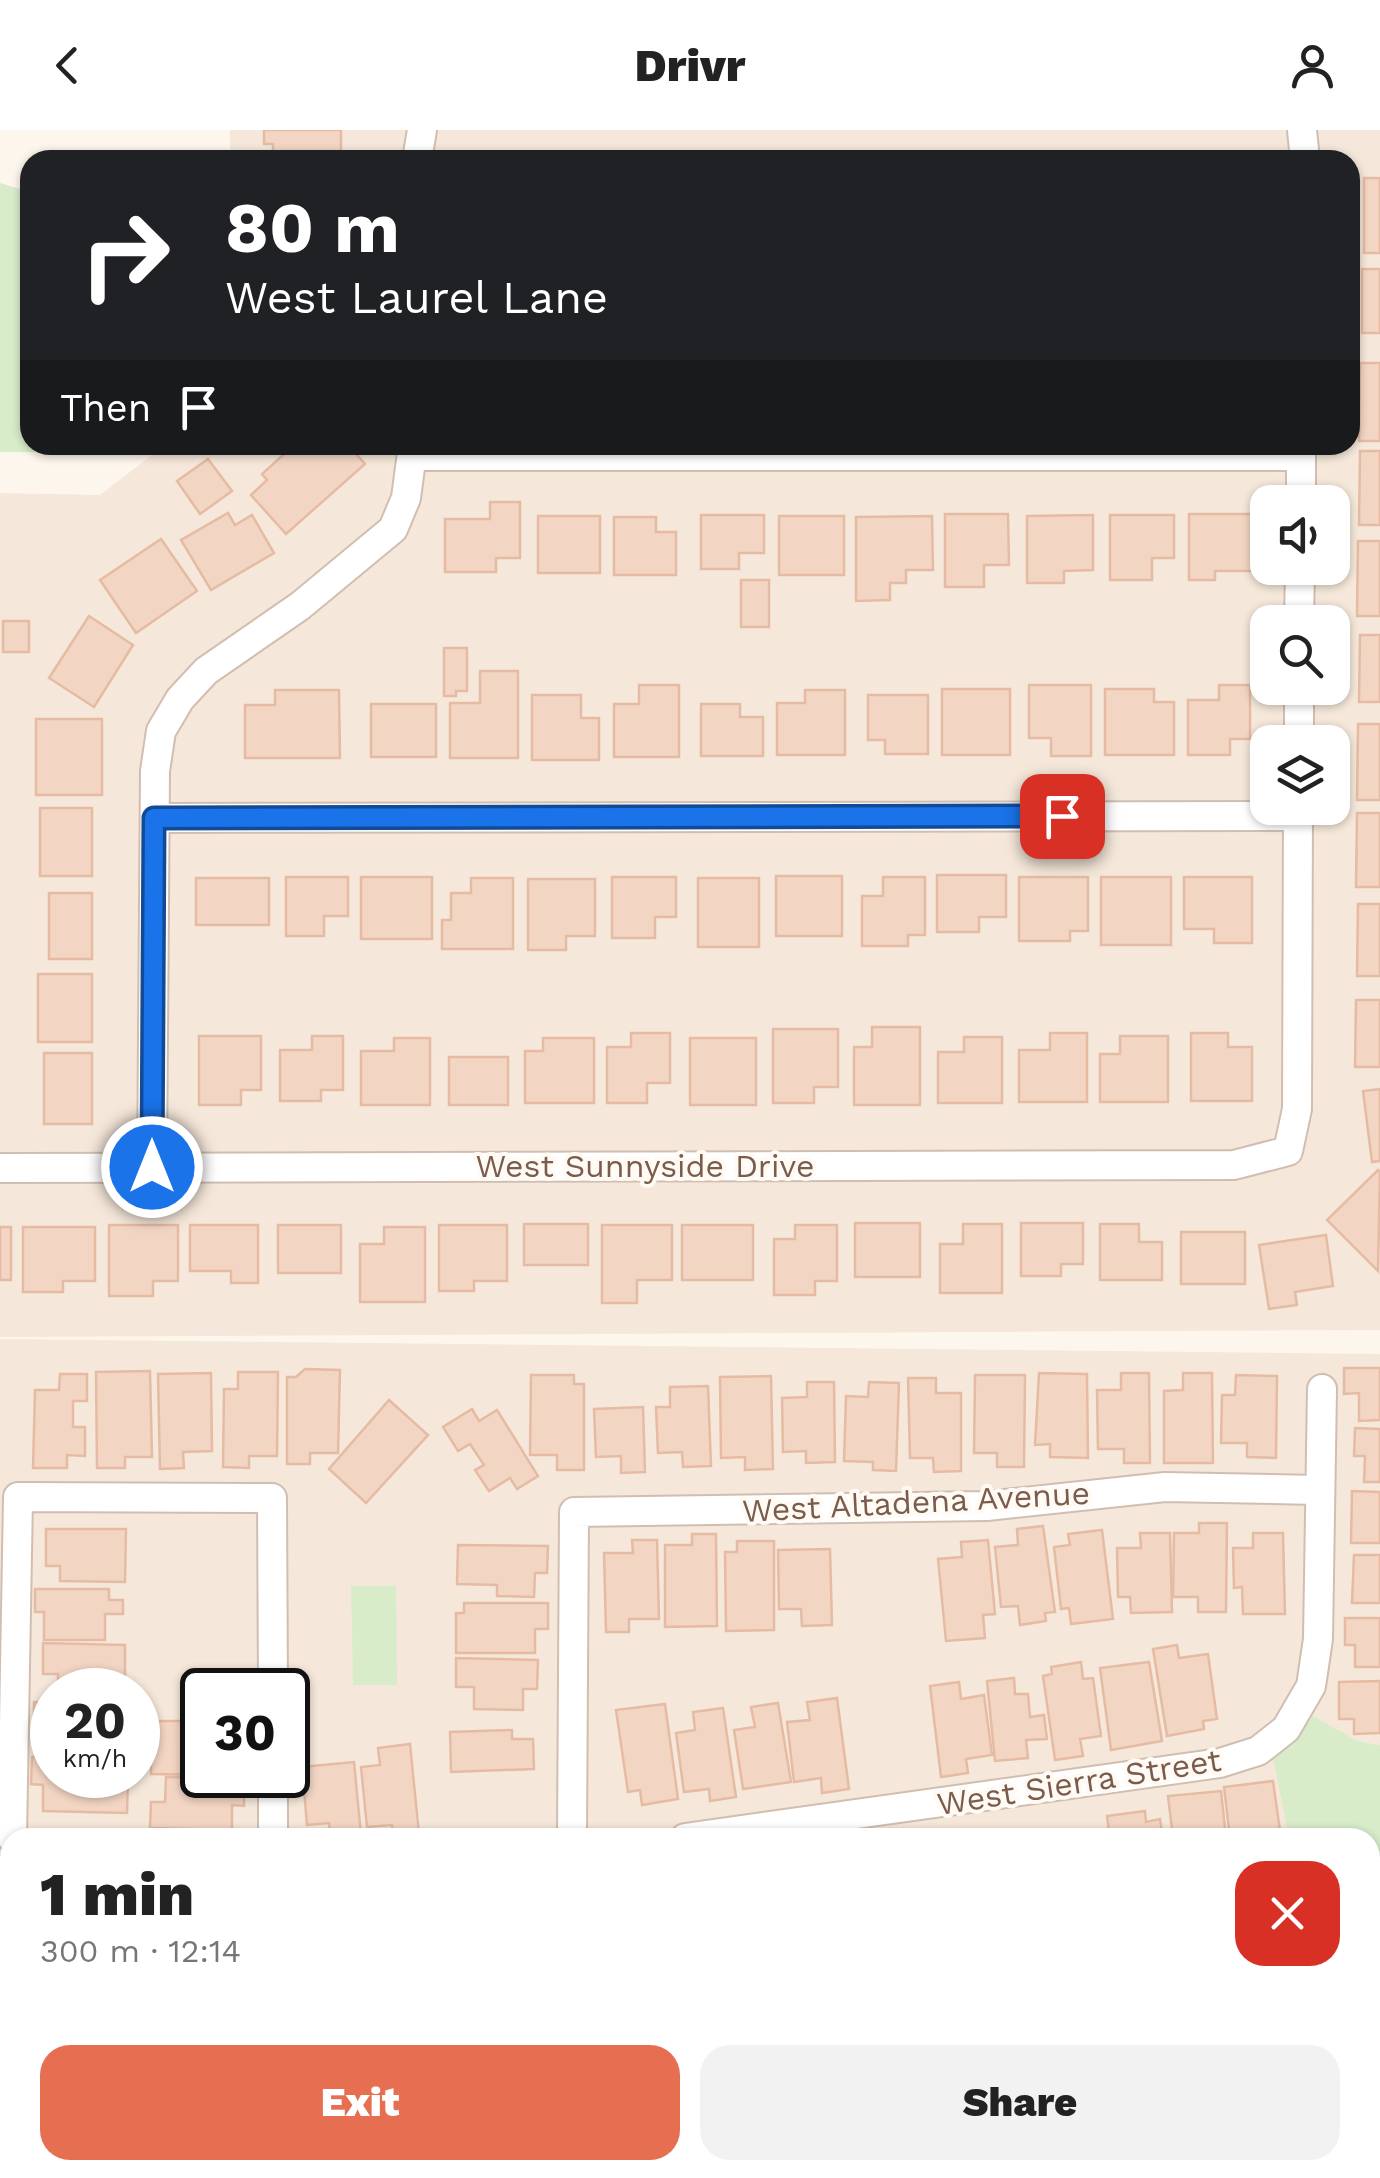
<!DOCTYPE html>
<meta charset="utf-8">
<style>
:root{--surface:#fff;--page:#f2f2f2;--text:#222;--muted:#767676;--accent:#e76f51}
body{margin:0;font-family:"Work Sans",sans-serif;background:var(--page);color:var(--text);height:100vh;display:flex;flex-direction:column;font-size:38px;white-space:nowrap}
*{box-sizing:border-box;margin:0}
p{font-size:32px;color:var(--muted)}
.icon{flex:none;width:55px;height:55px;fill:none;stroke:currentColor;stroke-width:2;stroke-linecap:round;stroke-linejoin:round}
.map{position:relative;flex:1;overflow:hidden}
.drawer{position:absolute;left:0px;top:1698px;width:1380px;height:352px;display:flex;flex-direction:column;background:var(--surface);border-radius:30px 30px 0 0;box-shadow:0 2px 8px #0004}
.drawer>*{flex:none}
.top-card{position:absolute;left:20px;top:20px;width:1340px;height:305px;border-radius:30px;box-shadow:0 2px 8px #0004;background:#202124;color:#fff;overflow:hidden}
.fabs{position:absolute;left:1250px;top:355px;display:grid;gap:20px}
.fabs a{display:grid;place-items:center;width:100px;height:100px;border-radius:20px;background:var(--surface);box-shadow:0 2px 8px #0004;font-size:50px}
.speed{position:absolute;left:30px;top:1538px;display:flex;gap:20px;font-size:50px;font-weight:700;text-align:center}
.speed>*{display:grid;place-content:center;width:130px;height:130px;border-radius:50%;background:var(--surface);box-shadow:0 2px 8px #0004;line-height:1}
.speed small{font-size:25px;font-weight:400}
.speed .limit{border:5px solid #111;border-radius:15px;background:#fff;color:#111}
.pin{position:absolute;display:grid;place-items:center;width:85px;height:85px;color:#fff;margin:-42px;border-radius:20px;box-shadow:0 5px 15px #0006}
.me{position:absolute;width:110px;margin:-55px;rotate:0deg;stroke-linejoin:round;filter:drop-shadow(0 0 8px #0008)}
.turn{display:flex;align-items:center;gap:35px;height:210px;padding:0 40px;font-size:45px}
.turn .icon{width:130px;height:130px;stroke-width:2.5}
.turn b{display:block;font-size:70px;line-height:85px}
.then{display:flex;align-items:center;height:95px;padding:0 40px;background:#0003;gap:20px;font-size:38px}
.round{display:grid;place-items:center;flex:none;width:105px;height:105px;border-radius:30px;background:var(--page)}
.head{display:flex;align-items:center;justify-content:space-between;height:170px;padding:0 40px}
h1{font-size:60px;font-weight:800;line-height:75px}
.primary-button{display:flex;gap:20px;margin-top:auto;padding:20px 40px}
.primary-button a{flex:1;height:115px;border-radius:30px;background:var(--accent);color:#fff;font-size:40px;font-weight:800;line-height:115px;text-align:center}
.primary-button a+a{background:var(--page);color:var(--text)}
header{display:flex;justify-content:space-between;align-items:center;height:130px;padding:0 40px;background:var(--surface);font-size:45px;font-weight:800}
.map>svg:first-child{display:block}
.residential{fill:#f5e8da;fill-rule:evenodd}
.green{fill:#d8ecc9}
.water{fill:#bfe3e8;stroke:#a5d3da;stroke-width:2.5}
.building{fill:#f3d5c3;stroke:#e6bba3;stroke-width:2.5}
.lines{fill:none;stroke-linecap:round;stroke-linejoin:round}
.minor-casing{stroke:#d1beb0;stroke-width:32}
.minor{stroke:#fff;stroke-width:28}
.route-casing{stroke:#114b97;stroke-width:25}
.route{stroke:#1a73e8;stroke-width:18}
.labels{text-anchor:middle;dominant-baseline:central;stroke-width:8;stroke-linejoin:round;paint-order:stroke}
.street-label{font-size:32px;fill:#7a5c4d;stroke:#fffaf3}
</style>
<header><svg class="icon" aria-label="back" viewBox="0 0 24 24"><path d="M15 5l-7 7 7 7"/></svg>Drivr<svg class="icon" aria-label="person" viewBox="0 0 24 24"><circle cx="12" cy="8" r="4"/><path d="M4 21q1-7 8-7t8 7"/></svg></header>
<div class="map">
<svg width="1380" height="2048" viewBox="0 0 1380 2048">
<rect width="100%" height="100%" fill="#fdf6ec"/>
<g class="residential">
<path d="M 230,0 L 1380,0 L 1380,1200 L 0,1207 L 0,363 L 100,365 L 165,315 L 1350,315 L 1350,30 L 230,30 ZM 1268,372 L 1332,372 L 1332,438 L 1268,438 ZM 1268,492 L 1332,492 L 1332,558 L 1268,558 ZM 1268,612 L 1332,612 L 1332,678 L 1268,678 Z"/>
<path d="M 0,1209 L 1380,1224 L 1380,1615 L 1358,1611 L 1313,1586 L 1289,1616 L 1274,1628 L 1289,1707 L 10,1708 L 10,2040 L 1015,2040 L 1023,2048 L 0,2048 ZM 52,1560 L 138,1560 L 138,1645 L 52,1645 ZM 202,1560 L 288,1560 L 288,1645 L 202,1645 Z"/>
</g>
<g class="green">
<polygon points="0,53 30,62 30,315 157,315 153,323 0,322"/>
<polygon points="351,1456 396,1456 397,1555 353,1555"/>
<polygon points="1313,1586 1358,1611 1380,1615 1380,2048 1023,2048 1015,2040 1370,2040 1370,1708 1289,1707 1273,1628 1289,1616"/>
</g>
<polygon class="water" points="1380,1752 1380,2048 1082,2048 1081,2040 1370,2040 1370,1756"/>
<g class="building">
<polygon points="264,0 341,0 341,30 273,30 273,14 264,14"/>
<rect x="1364" y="48" width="16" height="75"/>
<rect x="1362" y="139" width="18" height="64"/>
<polygon points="1360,233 1380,233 1380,311 1359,311"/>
<polygon points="294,315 306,315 313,323 322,315 348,315 365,334 286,404 251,365 267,350 262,344"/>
<polygon points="1360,321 1380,321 1380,395 1359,395"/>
<polygon points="208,329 232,361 200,384 177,351"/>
<polygon points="490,372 520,372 520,428 496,428 496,442 445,442 445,389 490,389"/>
<polygon points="228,383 235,395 252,385 274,423 211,460 181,410"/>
<polygon points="945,384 1008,384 1009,435 984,435 984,457 945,457"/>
<polygon points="1189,384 1256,384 1256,441 1215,441 1215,450 1189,450"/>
<polygon points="701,385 764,385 764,423 739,423 739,439 701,439"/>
<polygon points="1093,385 1093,440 1064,441 1064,453 1027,453 1027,386"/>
<polygon points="1110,385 1174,385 1174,428 1152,428 1152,450 1110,450"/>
<rect x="538" y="386" width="62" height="57"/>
<rect x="779" y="386" width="65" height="59"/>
<polygon points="932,386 933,440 906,440 906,453 890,453 890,470 856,471 856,387"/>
<polygon points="614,387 656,387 656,402 676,402 676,445 614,445"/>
<polygon points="161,409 197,461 136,503 100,450"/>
<polygon points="1358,411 1380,411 1380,486 1357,486"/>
<rect x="741" y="450" width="28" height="47"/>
<polygon points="89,486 133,515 94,577 49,548"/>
<rect x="3" y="491" width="26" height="31"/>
<polygon points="1360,505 1380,505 1380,572 1359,572"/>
<polygon points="444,518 467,518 467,561 456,561 456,566 444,566"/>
<polygon points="480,541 518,541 518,628 450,628 450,573 480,573"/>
<polygon points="639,555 679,555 679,627 614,627 614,574 639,574"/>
<polygon points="1029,555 1091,555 1091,626 1051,626 1051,608 1029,608"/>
<polygon points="1219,555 1250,555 1250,609 1230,609 1230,625 1188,625 1188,570 1219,570"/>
<rect x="942" y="559" width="68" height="66"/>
<polygon points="1105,559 1154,559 1154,572 1174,572 1174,625 1105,625"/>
<polygon points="275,560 339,560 340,628 245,628 245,575 275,575"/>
<polygon points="805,560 845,560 845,625 777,625 777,573 805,573"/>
<polygon points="532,565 581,565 581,588 599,588 599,630 532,630"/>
<polygon points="868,565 928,565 928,624 885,624 885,610 868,610"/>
<rect x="371" y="574" width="65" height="53"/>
<polygon points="701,574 740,574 740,587 763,587 763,626 701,626"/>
<rect x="36" y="589" width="66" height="76"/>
<polygon points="1358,594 1380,594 1380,670 1357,670"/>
<rect x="40" y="678" width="52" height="68"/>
<polygon points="1357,683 1380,683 1380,757 1356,757"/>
<polygon points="937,745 1006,745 1006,787 979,787 979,802 937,802"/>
<rect x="776" y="746" width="66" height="60"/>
<polygon points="286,747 348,747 348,786 324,786 324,806 286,806"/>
<rect x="361" y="747" width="71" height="62"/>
<polygon points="612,747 676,747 676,787 655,787 655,808 612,808"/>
<polygon points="883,747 925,747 925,805 908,805 908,816 862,816 862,766 883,766"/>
<polygon points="1019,747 1088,747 1088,801 1070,801 1070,811 1019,811"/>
<rect x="1101" y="747" width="70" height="68"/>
<polygon points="1184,747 1252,747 1252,813 1214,813 1214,799 1184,799"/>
<rect x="196" y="748" width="73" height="47"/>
<polygon points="471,748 513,748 513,819 442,819 442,790 451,790 451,763 471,763"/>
<rect x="698" y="748" width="61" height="69"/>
<polygon points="528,749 595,749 595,806 566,806 566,820 528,820"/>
<rect x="49" y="763" width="43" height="66"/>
<polygon points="1358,774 1380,774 1380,846 1357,846"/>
<rect x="38" y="844" width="54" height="68"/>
<polygon points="1356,870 1380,870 1380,937 1355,937"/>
<polygon points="872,897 920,897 920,975 854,975 854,917 872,917"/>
<polygon points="773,899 838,899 838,957 814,957 814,973 773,973"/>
<polygon points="631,903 670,903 670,953 647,953 647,973 607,973 607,917 631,917"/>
<polygon points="1050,903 1087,903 1087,972 1019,972 1019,920 1050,920"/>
<polygon points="1191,903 1228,903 1228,917 1252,917 1252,971 1191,971"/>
<polygon points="199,906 261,906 261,960 241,960 241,975 199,975"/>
<polygon points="312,906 343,906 343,960 321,960 321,971 280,971 280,920 312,920"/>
<polygon points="1120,906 1168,906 1168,972 1100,972 1100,924 1120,924"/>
<polygon points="964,907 1002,907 1002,973 938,973 938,922 964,922"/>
<polygon points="394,908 430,908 430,975 361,975 361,921 394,921"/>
<polygon points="543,908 594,908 594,973 525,973 525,921 543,921"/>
<rect x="690" y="908" width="66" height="67"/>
<rect x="44" y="923" width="48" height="71"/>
<rect x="449" y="927" width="59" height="48"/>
<polygon points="1380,959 1380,1031 1372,1032 1363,961"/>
<polygon points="1378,1040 1380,1042 1378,1141 1327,1090"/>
<rect x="855" y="1093" width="65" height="54"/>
<polygon points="1021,1093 1083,1093 1083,1134 1061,1134 1061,1146 1021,1146"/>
<rect x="524" y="1094" width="64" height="41"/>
<polygon points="963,1094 1002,1094 1002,1163 940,1163 940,1114 963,1114"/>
<polygon points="1100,1094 1139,1094 1139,1112 1162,1112 1162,1150 1100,1150"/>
<polygon points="109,1095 178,1095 178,1151 153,1151 153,1166 109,1166"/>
<polygon points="190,1095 258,1095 258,1153 231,1153 231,1141 190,1141"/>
<rect x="278" y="1095" width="63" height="48"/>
<polygon points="439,1095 507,1095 507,1151 474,1151 474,1161 439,1161"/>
<polygon points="602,1095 672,1095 672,1150 637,1150 637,1173 602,1173"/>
<rect x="682" y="1095" width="71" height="55"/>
<polygon points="795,1095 837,1095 837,1151 815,1151 815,1165 774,1165 774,1109 795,1109"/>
<rect x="0" y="1097" width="11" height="53"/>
<polygon points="23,1097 95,1097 95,1151 63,1151 63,1162 23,1162"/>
<polygon points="384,1097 425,1097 425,1172 360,1172 360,1114 384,1114"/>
<rect x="1181" y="1102" width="64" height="52"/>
<polygon points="1326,1105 1333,1156 1295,1162 1297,1175 1269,1179 1259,1115"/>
<polygon points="1344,1238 1380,1238 1380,1290 1359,1291 1359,1263 1344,1264"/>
<polygon points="305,1239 340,1240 338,1323 310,1323 310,1334 287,1334 287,1247 296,1247"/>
<polygon points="150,1241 152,1327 125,1327 125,1338 97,1338 96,1242"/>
<polygon points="238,1242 278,1242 277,1326 249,1326 249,1338 223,1337 224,1259 238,1259"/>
<polygon points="211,1243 212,1321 183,1322 184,1338 160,1339 158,1244"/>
<polygon points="1039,1243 1087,1244 1088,1328 1050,1327 1050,1314 1035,1315"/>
<polygon points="1121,1243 1149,1243 1150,1333 1124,1333 1124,1319 1098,1319 1097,1260 1121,1260"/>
<polygon points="1183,1243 1212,1243 1213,1333 1164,1333 1164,1261 1183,1260"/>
<polygon points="60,1244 87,1244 87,1271 73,1271 73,1297 85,1297 85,1326 67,1325 67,1338 33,1338 35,1260 59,1260"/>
<polygon points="531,1245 574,1245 574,1254 584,1254 584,1340 557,1340 557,1325 530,1325"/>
<polygon points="975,1245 1025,1245 1024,1337 997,1337 997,1323 974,1323"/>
<polygon points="1236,1245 1277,1246 1276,1328 1247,1327 1247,1313 1221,1313 1222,1265 1235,1265"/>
<polygon points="771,1246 773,1339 745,1340 745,1327 721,1328 720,1247"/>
<polygon points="908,1248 936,1248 936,1263 961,1263 961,1341 934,1342 933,1328 910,1328"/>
<polygon points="807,1252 834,1252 835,1332 806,1333 806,1321 783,1322 782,1268 807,1267"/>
<polygon points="869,1252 899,1253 896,1341 873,1340 873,1332 844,1331 846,1266 868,1267"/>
<polygon points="708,1256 711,1336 683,1337 682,1322 658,1323 656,1277 670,1277 670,1257"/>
<polygon points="389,1270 428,1305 366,1373 329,1339"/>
<polygon points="643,1277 645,1342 621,1343 621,1326 596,1327 594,1279"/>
<polygon points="472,1279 479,1291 497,1280 538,1346 517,1359 510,1348 489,1361 475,1340 484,1335 470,1314 458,1321 443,1297"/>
<polygon points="1355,1298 1380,1299 1380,1352 1364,1352 1365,1326 1354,1326"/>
<polygon points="1352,1361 1380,1362 1380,1413 1351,1413"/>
<polygon points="1199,1393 1227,1393 1226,1482 1198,1482 1198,1467 1173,1467 1174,1403 1199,1403"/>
<polygon points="1043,1396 1055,1482 1045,1483 1046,1491 1020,1495 1018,1476 1001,1477 995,1417 1018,1415 1017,1399"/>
<polygon points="46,1399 126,1399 125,1452 60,1451 60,1436 46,1436"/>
<polygon points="1102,1400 1113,1489 1071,1494 1069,1478 1061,1479 1054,1417 1070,1415 1068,1404"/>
<polygon points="1140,1403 1170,1403 1172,1482 1131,1483 1130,1467 1118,1467 1117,1418 1141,1418"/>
<polygon points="1253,1403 1283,1403 1285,1484 1243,1484 1242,1457 1234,1458 1233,1418 1253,1418"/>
<polygon points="692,1404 716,1404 717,1496 665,1497 665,1415 692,1415"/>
<polygon points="632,1410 657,1410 659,1489 629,1489 629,1502 606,1502 604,1423 633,1423"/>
<polygon points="988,1410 995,1484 983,1485 985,1508 946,1511 938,1429 962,1427 961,1412"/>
<polygon points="737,1411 774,1411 774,1500 726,1501 725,1422 737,1422"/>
<polygon points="458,1415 548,1416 547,1443 535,1443 534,1467 497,1466 497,1455 457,1454"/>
<polygon points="830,1419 832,1495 802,1496 801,1479 779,1479 778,1420"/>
<polygon points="1354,1425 1380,1425 1380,1473 1352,1473"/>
<polygon points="35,1459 109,1459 109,1470 123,1470 123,1484 105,1484 105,1510 44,1510 44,1482 35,1482"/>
<polygon points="464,1473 548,1473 548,1499 535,1499 535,1523 456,1523 456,1483 464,1483"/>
<polygon points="1345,1488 1380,1488 1380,1537 1355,1537 1355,1515 1345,1515"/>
<polygon points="43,1513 125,1515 125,1560 58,1560 58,1544 43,1544"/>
<polygon points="1177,1515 1179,1528 1208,1524 1217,1589 1203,1591 1204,1599 1167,1606 1153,1519"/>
<polygon points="456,1528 538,1530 537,1559 523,1559 523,1580 474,1579 474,1557 456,1557"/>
<polygon points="1081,1532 1083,1549 1093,1548 1101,1606 1080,1609 1083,1626 1055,1630 1043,1546 1052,1544 1051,1537"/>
<polygon points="1149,1532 1162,1611 1111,1620 1100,1538"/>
<polygon points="1014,1548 1015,1564 1028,1564 1030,1587 1044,1585 1047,1609 1026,1610 1028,1628 995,1631 987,1551"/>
<polygon points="1380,1551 1380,1603 1354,1604 1354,1589 1339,1589 1339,1552"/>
<polygon points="959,1552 961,1569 984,1565 992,1625 966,1629 968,1643 941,1647 930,1556"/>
<polygon points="837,1568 849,1659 822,1663 821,1648 794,1652 787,1592 810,1590 807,1572"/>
<polygon points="34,1572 52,1573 52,1625 43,1625 43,1599 34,1599"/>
<polygon points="778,1573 791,1652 743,1659 734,1600 755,1597 751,1577"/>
<polygon points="665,1574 678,1669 642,1675 640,1660 628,1662 616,1580"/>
<polygon points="723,1578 736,1667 710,1671 709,1659 684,1662 676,1603 695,1600 693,1582"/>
<polygon points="152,1591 202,1591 202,1645 151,1644"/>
<polygon points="512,1600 512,1609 533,1609 534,1639 451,1642 450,1602"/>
<polygon points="410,1614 419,1704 393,1706 392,1695 367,1697 361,1637 380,1635 378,1618"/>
<polygon points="32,1627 52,1627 52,1645 111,1645 111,1651 128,1651 127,1683 43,1681 43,1655 31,1654"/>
<polygon points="354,1632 361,1705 331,1708 329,1693 307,1695 302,1637"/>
<polygon points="166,1647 244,1648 244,1676 232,1675 232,1700 150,1698 151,1672 165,1672"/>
<polygon points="1273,1651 1281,1708 1230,1708 1224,1657"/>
<polygon points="1221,1661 1226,1708 1173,1708 1168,1666"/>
<polygon points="1145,1681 1146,1692 1160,1689 1163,1708 1110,1708 1107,1686"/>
<rect x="37" y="2040" width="54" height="8"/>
<rect x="99" y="2040" width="53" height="8"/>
<rect x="165" y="2040" width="50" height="8"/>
<polygon points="225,2040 280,2043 280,2048 226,2048"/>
<rect x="307" y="2040" width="35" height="8"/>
<polygon points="353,2040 404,2041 404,2048 353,2048"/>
<rect x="417" y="2040" width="51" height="8"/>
<polygon points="587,2040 643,2040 640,2048 585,2048"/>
<polygon points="768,2040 793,2040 797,2044 794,2048 777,2048"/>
<polygon points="962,2040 1013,2040 1021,2048 954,2048"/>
</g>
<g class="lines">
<defs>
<g id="minor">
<polyline points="1302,0 1305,30"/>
<polyline points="417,30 422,0"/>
<polyline points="413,326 1301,326"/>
<polyline points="1301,372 1301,315"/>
<polyline points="1299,492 1300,438"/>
<polyline points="1299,612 1299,558"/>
<polyline points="155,688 1298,686"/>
<polyline points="152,1037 155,641 161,601 180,569 206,541 300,476 393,399 406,368 413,315"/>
<polyline points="0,1038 1234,1035 1288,1021 1297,979 1298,678"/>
<polyline points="273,1645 273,1708"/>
<polyline points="12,1708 18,1367 272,1368 273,1560"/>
<polyline points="572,1708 574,1382 987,1376 1165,1357 1318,1360"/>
<polyline points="685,1708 1220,1633 1258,1621 1286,1599 1311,1556 1318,1509 1322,1259"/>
<polyline points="0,1740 10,1741"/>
<polyline points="10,2048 10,1982"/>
<polyline points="531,2048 534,2040"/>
<polyline points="856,2048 864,2040"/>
<polyline points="898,2048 906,2047 912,2040"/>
</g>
</defs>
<use href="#minor" class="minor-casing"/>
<use href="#minor" class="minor"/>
</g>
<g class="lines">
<defs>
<polyline id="route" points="152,1037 154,688 1062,686"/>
</defs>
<use href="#route" class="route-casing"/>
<use href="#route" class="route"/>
</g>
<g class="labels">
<g class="street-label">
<text x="645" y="1036">West Sunnyside Drive</text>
<text transform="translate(916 1372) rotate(-3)">West Altadena Avenue</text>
<text transform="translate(1079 1652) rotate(-9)">West Sierra Street</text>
</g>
</g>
</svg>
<div class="fabs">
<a><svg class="icon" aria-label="sound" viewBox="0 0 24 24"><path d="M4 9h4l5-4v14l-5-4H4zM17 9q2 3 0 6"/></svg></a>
<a><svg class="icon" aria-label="search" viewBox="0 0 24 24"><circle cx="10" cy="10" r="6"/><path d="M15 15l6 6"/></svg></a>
<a><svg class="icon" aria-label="layers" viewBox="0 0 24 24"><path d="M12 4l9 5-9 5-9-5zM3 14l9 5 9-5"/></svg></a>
</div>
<div class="speed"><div>20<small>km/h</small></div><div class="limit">30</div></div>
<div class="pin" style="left:1062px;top:686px;background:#d93025"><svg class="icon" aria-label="arrive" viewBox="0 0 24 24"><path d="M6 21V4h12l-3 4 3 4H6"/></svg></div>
<svg class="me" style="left:152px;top:1037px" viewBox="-20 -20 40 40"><circle r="17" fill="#1a73e8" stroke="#fff" stroke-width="3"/><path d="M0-11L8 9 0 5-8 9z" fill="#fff"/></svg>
<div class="top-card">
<div class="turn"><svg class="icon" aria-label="right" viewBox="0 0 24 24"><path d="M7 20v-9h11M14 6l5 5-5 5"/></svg><div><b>80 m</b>West Laurel Lane</div></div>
<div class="then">Then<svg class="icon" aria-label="arrive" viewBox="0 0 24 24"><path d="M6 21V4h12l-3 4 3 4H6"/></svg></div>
</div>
<section class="drawer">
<div class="head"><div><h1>1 min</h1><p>300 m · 12:14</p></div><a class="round" style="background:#d93025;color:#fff"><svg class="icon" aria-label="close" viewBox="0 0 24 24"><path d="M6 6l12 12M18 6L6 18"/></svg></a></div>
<div class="primary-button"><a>Exit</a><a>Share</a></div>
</section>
</div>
